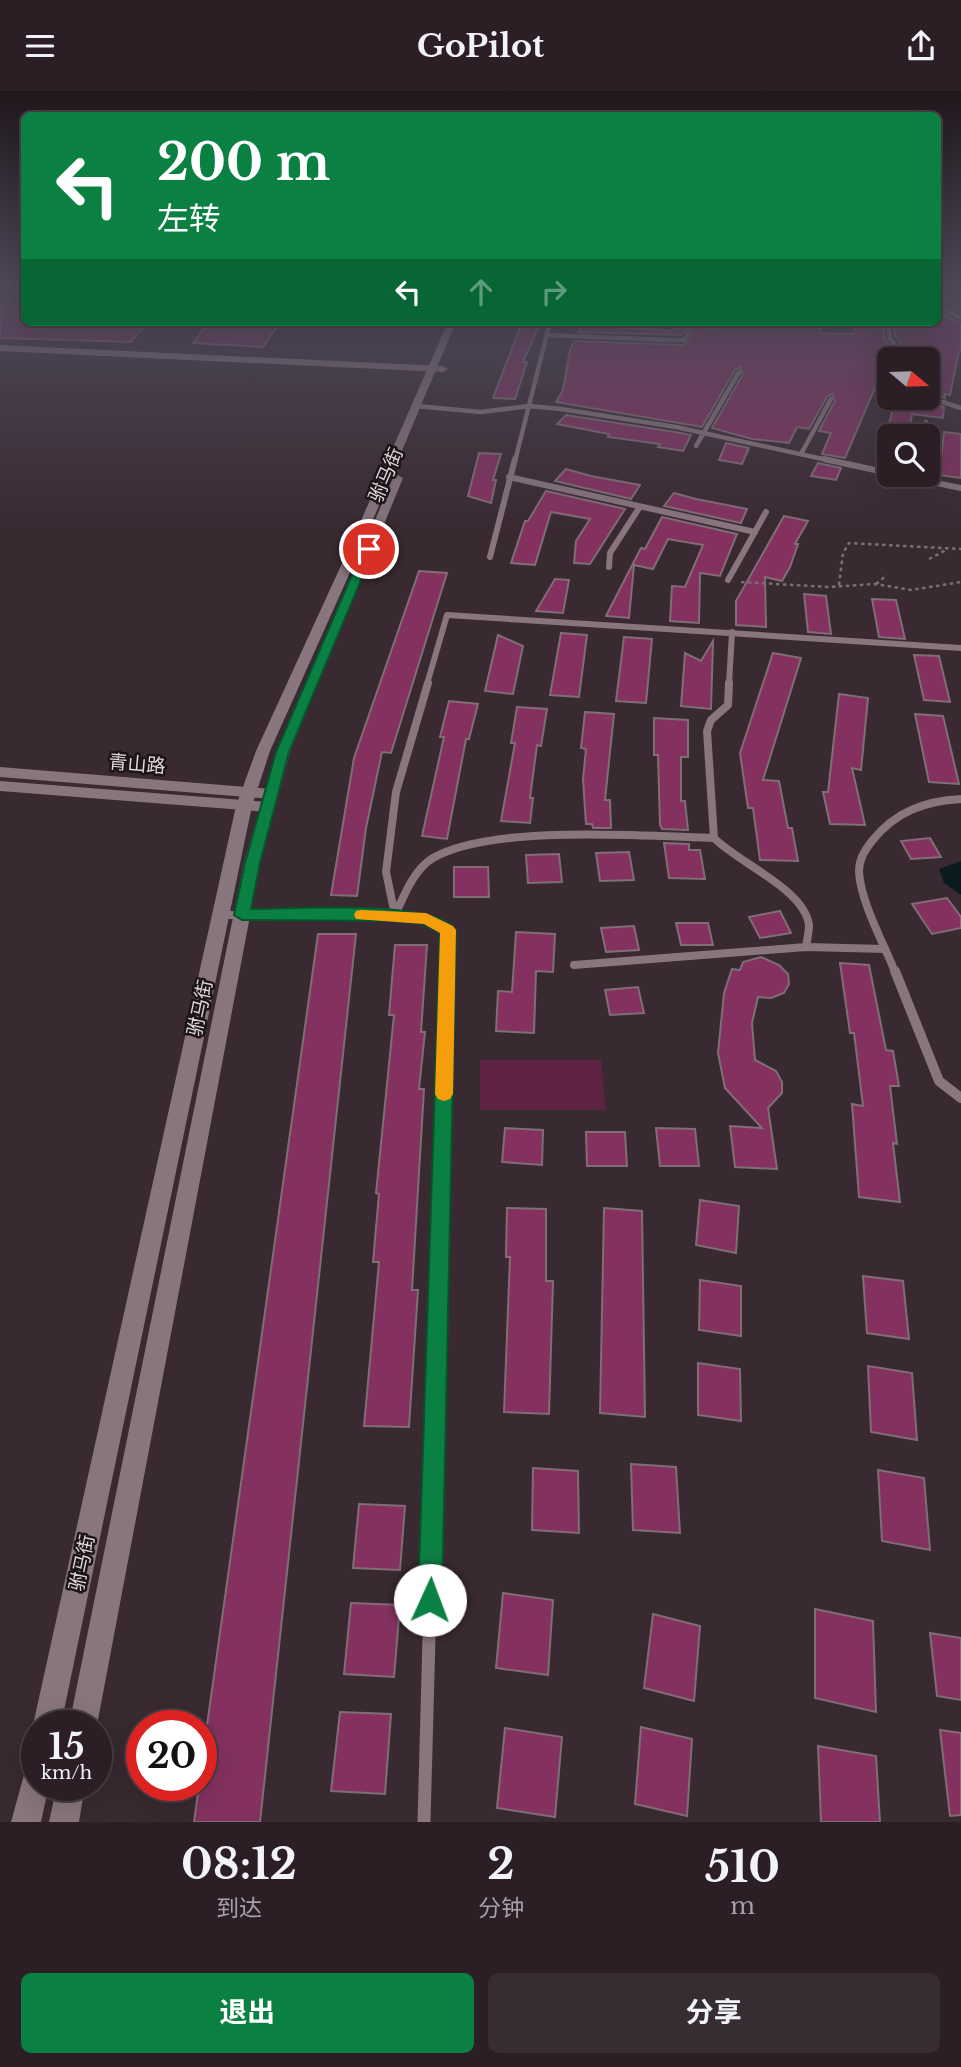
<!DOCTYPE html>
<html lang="zh">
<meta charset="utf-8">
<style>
:root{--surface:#2b1f25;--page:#372c32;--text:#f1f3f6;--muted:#a6a2a7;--line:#473d42;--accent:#0b8043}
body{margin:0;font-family:"Libre Baskerville","Noto Sans SC",serif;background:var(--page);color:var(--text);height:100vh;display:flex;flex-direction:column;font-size:26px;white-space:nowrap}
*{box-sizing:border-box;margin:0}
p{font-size:23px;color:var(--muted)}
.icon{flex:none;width:38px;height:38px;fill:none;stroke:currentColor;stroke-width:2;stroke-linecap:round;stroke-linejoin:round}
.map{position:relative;height:1731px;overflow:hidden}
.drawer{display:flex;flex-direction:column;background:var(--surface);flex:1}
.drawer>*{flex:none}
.top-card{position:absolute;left:21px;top:21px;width:920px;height:214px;border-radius:10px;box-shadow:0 7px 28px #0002,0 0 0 2px var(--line);background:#0b8043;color:#fff;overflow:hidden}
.needle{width:46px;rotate:109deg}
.buttons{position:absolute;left:877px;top:256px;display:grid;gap:14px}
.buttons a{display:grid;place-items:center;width:63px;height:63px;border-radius:10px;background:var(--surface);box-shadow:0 7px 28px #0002,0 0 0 2px var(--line);font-size:35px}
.speed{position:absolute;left:21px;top:1619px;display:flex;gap:14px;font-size:35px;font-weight:700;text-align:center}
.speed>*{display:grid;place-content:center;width:91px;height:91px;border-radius:50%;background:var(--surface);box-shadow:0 7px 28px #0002,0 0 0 2px var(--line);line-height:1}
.speed small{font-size:18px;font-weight:400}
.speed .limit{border:10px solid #d22;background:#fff;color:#111}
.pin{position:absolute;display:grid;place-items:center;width:60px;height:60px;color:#fff;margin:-30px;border:4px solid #fff;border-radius:50%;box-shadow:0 2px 7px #0007}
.me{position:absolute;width:77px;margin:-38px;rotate:2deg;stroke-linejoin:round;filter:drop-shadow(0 0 5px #0008)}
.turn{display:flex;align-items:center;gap:24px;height:147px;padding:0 21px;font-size:32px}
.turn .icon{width:91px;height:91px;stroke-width:2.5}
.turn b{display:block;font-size:49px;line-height:60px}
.lanes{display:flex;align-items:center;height:66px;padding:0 21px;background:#0003;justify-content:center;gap:35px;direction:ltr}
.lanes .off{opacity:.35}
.eta{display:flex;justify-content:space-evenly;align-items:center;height:119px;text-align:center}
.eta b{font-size:42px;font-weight:700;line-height:49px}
.primary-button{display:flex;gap:14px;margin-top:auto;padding:14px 21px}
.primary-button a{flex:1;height:80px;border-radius:10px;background:var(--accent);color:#fff;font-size:28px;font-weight:700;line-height:80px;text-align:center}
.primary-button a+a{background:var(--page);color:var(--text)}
header{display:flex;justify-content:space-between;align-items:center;height:91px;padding:0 21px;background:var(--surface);font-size:32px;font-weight:700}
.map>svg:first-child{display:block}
.green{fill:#5e2243}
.water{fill:#0a1b20}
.building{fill:#84315f;stroke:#806d75;stroke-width:2}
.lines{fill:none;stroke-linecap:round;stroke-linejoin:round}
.path{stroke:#7c6e75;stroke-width:2.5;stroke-dasharray:3.5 3.5;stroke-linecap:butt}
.service-far4{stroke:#88757d;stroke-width:4.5}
.service-far3{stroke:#88757d;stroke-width:6}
.service-far2{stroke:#88757d;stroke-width:8}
.service-far1{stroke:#88757d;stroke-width:10}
.service{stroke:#88757d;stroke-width:13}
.tertiary{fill:#88757d;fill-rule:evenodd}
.secondary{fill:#88757d;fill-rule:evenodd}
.route{fill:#0b8043;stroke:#07532c;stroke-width:2}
.slow{fill:#f59e0b}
.labels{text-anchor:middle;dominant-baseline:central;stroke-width:5;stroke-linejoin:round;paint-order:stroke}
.street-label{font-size:19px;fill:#e1d6db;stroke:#1c1518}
</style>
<header><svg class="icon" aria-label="menu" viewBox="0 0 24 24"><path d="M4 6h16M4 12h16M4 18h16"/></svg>GoPilot<svg class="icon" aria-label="share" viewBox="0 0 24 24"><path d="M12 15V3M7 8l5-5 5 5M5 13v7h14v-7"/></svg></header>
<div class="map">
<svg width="961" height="1731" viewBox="0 0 961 1731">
<rect width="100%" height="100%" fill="#392931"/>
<polygon class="green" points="480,969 601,969 606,1019 480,1019"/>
<polygon class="water" points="961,770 961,804 944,792 939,778"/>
<g class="building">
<polygon points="938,201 961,204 961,222 938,211"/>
<polygon points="0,213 24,214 24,231 148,231 131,251 0,247"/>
<polygon points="938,221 961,232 961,260 959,260 950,304 945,303 945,307 928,301 932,277 928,276 928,265 910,266 908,259 904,257 895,245 893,231 938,231"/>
<polygon points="209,231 280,231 263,256 193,252"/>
<polygon points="522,231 541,231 523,271 527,271 515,308 493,307"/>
<polygon points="583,231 624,231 623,236 673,240 679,232 716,237 711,231 810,231 823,233 819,242 853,243 857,231 883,231 885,248 892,257 845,367 822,363 831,342 819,340 835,310 832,303 827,306 809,338 797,336 789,352 752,348 712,337 743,283 740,276 735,279 702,336 556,311 563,299 570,259 574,250 684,254 693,244 688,238 681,244 578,241"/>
<polygon points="896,306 923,306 926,311 944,316 943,327 912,323 909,340 888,337"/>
<polygon points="566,324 675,341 691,344 683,360 658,356 660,353 608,346 609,343 557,333"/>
<polygon points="944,341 961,343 961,387 939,384"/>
<polygon points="726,352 749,357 742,373 719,369"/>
<polygon points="479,362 501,363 493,389 496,389 491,412 468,405"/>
<polygon points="818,372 841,377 836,389 811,385"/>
<polygon points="566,378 591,385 640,394 631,408 555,390"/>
<polygon points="546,400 625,418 590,473 574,472 576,450 590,428 551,421 535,474 511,472 525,430 528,430"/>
<polygon points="674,402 696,408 747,418 741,432 664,415"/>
<polygon points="784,425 808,430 795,453 798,453 790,476 782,490 765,486 766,536 736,534 736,510"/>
<polygon points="662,426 737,443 720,485 700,482 699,532 670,530 672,495 685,496 703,454 668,448 653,478 634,474 629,527 606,525 641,457 645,458"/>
<polygon points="419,480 447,482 391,662 382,661 366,737 357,805 331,804 354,667"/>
<polygon points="555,488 569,489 563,522 536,520"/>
<polygon points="804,503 826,505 831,543 808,541"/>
<polygon points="872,508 896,509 905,548 879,546"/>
<polygon points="561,542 587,544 579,606 550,604"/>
<polygon points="498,544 523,555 513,603 485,600"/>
<polygon points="624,546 652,548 646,612 616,610"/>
<polygon points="713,550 711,618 681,615 685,562 701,570"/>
<polygon points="773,562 801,567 763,689 779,690 788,737 792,737 798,770 760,769 753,717 748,717 740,662"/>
<polygon points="914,564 939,565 950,611 924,609"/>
<polygon points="839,603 868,607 861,679 852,677 865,734 830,733 823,701 828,701"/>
<polygon points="449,610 478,613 469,648 466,648 447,748 422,745 444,646 440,646"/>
<polygon points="517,616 547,618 541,655 537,654 530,707 533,707 530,732 501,730 515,652 511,652"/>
<polygon points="585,621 614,623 605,709 610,709 611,737 593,737 592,733 586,733 583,688 586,658 581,657"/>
<polygon points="915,623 943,625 959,693 929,691"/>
<polygon points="654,627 688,629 688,666 681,666 681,710 685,710 688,739 662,738 660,734 658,664 654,664"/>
<polygon points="930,747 941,766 911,768 901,750"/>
<polygon points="664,752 689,753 689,759 700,759 705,788 669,787"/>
<polygon points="629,761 634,789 600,790 596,762"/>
<polygon points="559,763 562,791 528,792 526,764"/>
<polygon points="454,776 488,776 489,806 454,806"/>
<polygon points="947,807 961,826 961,837 932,843 912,813"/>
<polygon points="780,820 791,842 760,847 749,826"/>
<polygon points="676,832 708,832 713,854 681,854"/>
<polygon points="634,835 639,859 606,861 601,837"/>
<polygon points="516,841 555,843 553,881 536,880 534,942 496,940 498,900 512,901"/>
<polygon points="318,843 356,843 260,1731 194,1731 199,1694 201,1694 201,1677"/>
<polygon points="395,854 427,854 421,941 425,941 419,998 424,998 412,1199 418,1199 409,1336 364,1335 379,1171 373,1171 379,1103 376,1102 394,924 389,924"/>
<polygon points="761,866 779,874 788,883 789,893 784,902 771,907 758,906 752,932 755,969 776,980 782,991 782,1002 768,1017 777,1078 735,1076 730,1035 762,1037 725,997 718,962 724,902 732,878 740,879 743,871"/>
<polygon points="840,872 869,874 886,959 893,960 899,995 890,995 897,1053 893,1052 900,1111 859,1106 852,1013 863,1015 854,942 850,942"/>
<polygon points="638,896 644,922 610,924 605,899"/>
<polygon points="505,1037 543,1039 542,1074 502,1071"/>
<polygon points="656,1037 695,1038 699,1075 660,1075"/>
<polygon points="586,1041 625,1041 627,1075 587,1075"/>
<polygon points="700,1109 739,1115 736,1162 696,1154"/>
<polygon points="507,1117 546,1118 546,1190 553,1190 549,1323 504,1321 510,1166 506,1166"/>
<polygon points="604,1117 642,1120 645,1326 600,1322"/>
<polygon points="863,1185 903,1190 909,1248 867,1242"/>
<polygon points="700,1189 741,1195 741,1245 699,1239"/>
<polygon points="698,1272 740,1278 741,1330 698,1324"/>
<polygon points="868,1275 912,1282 917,1349 871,1341"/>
<polygon points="631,1373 676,1376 680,1442 633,1439"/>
<polygon points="533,1377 578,1380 579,1442 532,1439"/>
<polygon points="878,1379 924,1387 930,1459 882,1450"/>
<polygon points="359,1413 405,1415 400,1479 353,1477"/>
<polygon points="503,1502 553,1509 548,1584 496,1577"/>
<polygon points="351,1512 400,1514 394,1586 344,1583"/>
<polygon points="815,1518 873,1530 876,1621 815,1607"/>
<polygon points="653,1523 700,1535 694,1610 644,1597"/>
<polygon points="930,1542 961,1547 961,1609 937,1605"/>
<polygon points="340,1621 391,1623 385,1703 331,1700"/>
<polygon points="641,1636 692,1648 687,1725 635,1713"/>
<polygon points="505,1637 562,1646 555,1726 497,1717"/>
<polygon points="940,1639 961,1642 961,1724 950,1725"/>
<polygon points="818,1655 876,1665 880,1731 821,1731"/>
</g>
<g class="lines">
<g class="path">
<polyline points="929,468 948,458"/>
<polyline points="741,491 829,496 876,493 911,499 961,491"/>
<polyline points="876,493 887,484"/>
<polyline points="839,494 843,462 849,452 961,458"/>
</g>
<g class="service-far4">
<polyline points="938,216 961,227"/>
<polyline points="888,231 890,247 906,268"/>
<polyline points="546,244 667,249 684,249 688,243"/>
<polyline points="928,306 961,317"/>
<polyline points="416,315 481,321 529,315 561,318 676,336 832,370"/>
<polyline points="924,345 926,331"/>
<polyline points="696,355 739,281"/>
<polyline points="801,363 831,308"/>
<polyline points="515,370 550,231"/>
</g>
<g class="service-far3">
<polyline points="824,368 889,382"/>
<polyline points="893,383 961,397"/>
<polyline points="509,386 755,441"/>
<polyline points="490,466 515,368"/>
<polyline points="609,476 610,462 639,417"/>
<polyline points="728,489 766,421"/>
<polyline points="427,593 447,524 961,557"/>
<polyline points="729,593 732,541"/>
</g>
<g class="service-far2">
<path d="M 729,592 L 728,614 L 711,629 L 707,640 L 714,747 C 740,773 804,798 809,834 C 809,841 807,849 806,856"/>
<polyline points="220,824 395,824 426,828 448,839 447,881"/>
<polyline points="395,824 386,781 396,701 428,592"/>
<path d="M 395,824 C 404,805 414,778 433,767 C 491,733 645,745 714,747"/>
<polyline points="574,874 806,856 885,858"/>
<path d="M 895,881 C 884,853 860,810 859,780 C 859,768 865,759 872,750 C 895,721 924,710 961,708"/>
</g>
<g class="service-far1">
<polyline points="895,880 939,990 961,1007"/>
<polyline points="437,1253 447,880"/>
</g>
<polyline class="service" points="424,1731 437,1251"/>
<g class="tertiary">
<polygon points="0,254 443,275 448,278 443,281 0,260"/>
<polygon points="0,676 271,698 279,703 271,708 0,686"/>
<polygon points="0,690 268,711 276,716 268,721 0,700"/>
</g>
<g class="secondary">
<polygon points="448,231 456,231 361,457 270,660 252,715 61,1634 37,1634 37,1643 33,1634 236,715 256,660 349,457"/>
<polygon points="398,384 403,387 290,661 260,772 97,1634 69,1634 244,772 276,661 393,387"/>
<polygon points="37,1669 37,1694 49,1694 41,1731 11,1731 27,1673"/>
<polygon points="57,1694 85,1694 79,1731 49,1731"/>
</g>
</g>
<linearGradient id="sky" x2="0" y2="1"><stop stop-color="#1f171b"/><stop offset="0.45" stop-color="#4e495a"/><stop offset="1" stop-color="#4e495a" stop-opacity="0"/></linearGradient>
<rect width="961" height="438" fill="url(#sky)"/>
<path class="route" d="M 369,455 L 374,458 L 289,661 L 260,772 L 251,818 C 290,818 435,808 456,839 L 442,1509 L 439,1518 L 430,1521 L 422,1518 L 418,1509 L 440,842 L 423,833 L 395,830 L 242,829 L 234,824 L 245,772 L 276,661 L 363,458 Z"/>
<polygon class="slow" points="361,819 426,822 453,835 456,839 453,1003 450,1008 444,1010 438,1008 435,1003 440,842 424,833 356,828 354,824 356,820"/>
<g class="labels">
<g class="street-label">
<text transform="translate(386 384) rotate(-67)">驸马街</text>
<text transform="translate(137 673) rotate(5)">青山路</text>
<text transform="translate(200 917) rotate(-78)">驸马街</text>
<text transform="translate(82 1472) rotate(-78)">驸马街</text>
</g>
</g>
</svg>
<div class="buttons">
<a><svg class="needle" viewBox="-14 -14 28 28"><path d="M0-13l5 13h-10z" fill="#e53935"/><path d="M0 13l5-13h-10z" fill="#a6a2a7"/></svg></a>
<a><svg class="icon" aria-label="search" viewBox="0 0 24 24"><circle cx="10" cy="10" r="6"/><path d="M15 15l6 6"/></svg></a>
</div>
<div class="speed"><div>15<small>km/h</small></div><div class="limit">20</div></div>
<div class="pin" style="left:369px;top:458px;background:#d93025"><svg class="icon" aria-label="arrive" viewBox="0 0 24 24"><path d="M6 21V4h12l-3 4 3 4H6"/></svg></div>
<svg class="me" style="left:430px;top:1509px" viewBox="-20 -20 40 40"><circle r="19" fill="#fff"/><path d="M0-13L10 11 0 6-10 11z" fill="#0b8043"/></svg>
<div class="top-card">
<div class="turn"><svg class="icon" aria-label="left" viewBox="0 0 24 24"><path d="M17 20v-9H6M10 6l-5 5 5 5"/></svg><div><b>200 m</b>左转</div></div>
<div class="lanes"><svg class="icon" aria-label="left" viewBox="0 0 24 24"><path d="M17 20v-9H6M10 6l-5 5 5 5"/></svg><svg class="icon off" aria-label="ahead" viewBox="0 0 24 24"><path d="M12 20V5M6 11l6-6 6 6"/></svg><svg class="icon off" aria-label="right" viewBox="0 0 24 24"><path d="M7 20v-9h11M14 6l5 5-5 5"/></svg></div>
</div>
</div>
<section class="drawer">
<div class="eta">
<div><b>08:12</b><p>到达</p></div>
<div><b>2</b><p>分钟</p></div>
<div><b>510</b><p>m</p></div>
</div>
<div class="primary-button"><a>退出</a><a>分享</a></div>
</section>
